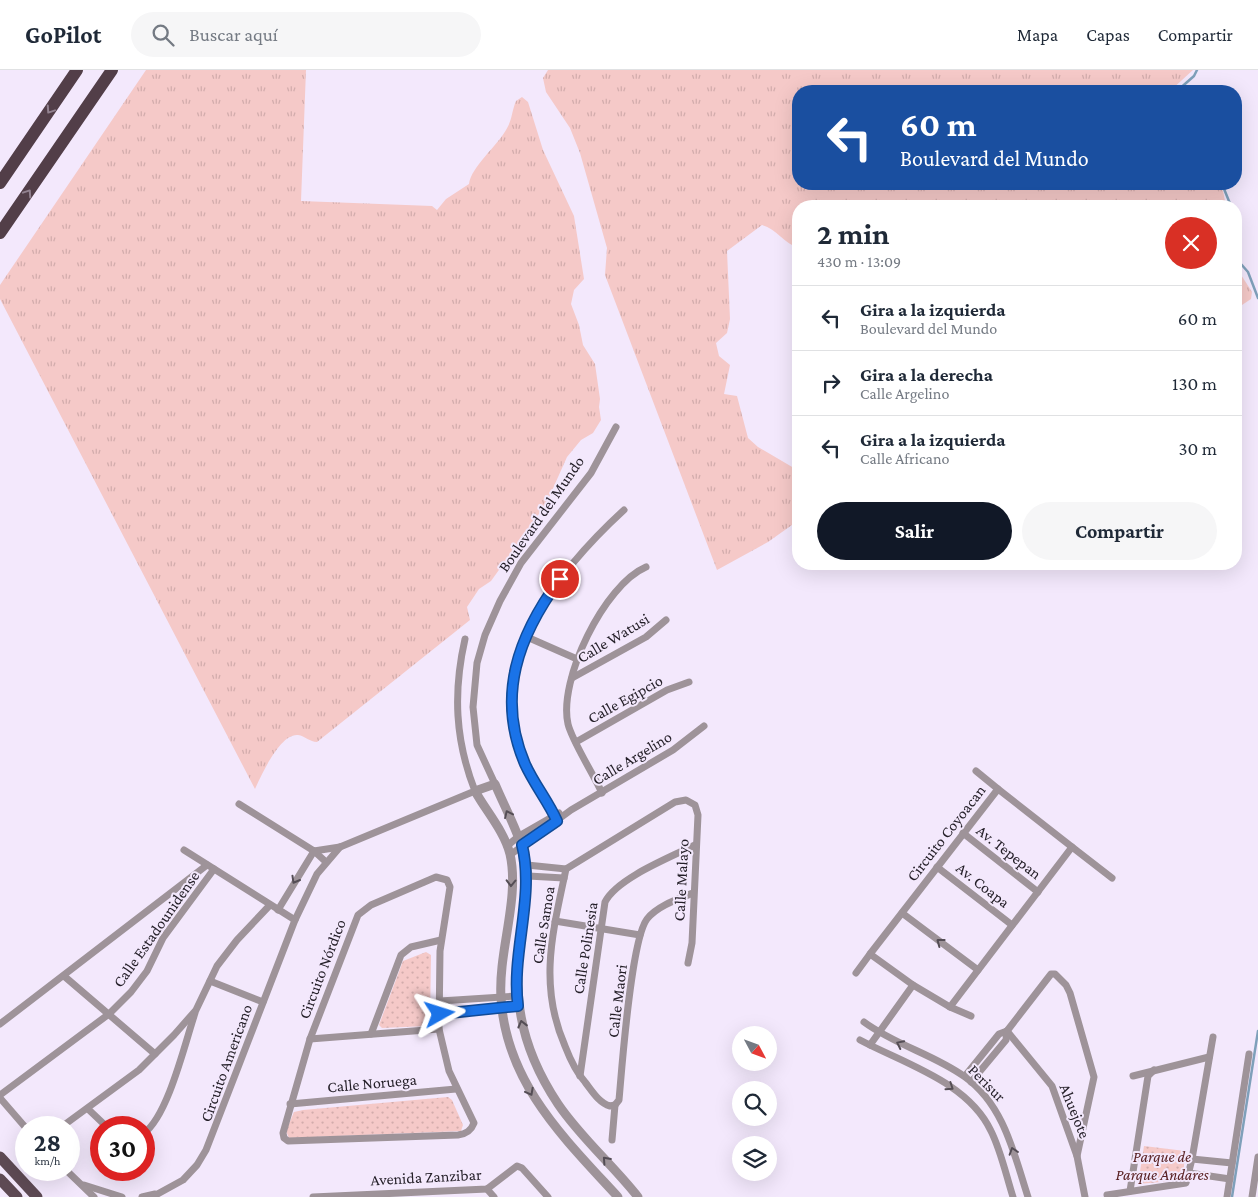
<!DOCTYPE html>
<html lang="es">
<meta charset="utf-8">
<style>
:root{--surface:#fff;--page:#f6f6f7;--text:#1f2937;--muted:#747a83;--line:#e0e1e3;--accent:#111827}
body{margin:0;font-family:"Crimson Pro",serif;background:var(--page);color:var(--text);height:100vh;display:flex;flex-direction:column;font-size:19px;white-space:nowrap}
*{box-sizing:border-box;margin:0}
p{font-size:16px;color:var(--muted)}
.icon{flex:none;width:28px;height:28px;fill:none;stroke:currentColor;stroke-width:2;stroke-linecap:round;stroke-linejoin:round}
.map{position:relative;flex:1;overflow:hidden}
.sheet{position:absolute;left:792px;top:130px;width:450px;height:370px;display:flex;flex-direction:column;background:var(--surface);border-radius:20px;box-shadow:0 5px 20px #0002}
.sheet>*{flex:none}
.hud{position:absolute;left:792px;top:15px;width:450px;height:105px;border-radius:20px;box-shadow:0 5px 20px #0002;background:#1a4fa0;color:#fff;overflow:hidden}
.needle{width:32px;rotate:131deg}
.buttons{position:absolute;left:732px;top:956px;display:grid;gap:10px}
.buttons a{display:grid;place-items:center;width:45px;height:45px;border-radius:50%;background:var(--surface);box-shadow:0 5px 20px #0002;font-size:25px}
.speed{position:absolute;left:15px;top:1046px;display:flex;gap:10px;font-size:25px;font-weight:700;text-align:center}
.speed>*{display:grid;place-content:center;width:65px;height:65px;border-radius:50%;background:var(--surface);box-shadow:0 5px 20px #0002;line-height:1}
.speed small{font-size:12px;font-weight:400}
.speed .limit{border:8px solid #d22;background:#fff;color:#111}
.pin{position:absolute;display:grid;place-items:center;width:42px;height:42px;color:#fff;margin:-21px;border:2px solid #fff;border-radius:50%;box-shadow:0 1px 5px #0007}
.me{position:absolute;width:55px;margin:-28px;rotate:84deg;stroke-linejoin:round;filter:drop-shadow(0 0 4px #0008)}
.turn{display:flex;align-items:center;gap:18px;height:105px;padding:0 25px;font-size:22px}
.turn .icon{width:65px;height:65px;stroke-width:2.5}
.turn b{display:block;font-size:35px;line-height:42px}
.round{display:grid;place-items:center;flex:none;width:52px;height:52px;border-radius:26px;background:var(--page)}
.overview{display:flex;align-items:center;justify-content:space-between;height:85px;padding:0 25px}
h1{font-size:30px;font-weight:700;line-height:38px}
.primary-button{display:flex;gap:10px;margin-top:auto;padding:10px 25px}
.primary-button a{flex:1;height:58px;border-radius:30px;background:var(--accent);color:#fff;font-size:20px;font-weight:700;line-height:58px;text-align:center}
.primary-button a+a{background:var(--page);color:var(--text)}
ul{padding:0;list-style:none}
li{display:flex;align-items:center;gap:15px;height:65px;padding:0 25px;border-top:1px solid var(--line)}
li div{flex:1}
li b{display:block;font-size:19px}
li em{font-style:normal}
header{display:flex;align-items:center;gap:30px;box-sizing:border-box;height:70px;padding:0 25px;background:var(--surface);border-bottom:1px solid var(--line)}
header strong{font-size:24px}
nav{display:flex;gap:28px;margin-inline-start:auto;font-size:18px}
.search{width:350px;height:45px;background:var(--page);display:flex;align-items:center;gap:12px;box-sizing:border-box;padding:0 18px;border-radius:28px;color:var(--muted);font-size:19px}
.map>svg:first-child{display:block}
.grass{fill:url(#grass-tufts)}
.park{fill:url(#park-dots)}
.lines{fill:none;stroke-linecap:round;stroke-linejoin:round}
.stream{stroke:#7fa0ba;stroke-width:2.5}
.minor{stroke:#9e9399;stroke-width:7}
.tertiary{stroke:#9e9399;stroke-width:9}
.primary{stroke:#5e4a54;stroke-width:11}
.trunk{stroke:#523e48;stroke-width:12}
.oneway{stroke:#928290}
.oneway2{stroke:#544d55}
.route-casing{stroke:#114b97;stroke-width:12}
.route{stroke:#1a73e8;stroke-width:9}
.labels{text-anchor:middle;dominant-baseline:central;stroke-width:4;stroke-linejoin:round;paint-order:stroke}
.street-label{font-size:16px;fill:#231e27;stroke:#f3e8fc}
.park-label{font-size:16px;font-style:italic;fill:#592123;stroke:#f3e8fc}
</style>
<header>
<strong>GoPilot</strong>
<div class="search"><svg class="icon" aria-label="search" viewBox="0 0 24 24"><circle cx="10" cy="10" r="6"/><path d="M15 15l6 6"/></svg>Buscar aquí</div>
<nav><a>Mapa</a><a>Capas</a><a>Compartir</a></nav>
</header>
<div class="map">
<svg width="1258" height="1127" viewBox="0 0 1258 1127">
<defs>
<pattern id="grass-tufts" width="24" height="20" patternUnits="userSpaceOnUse" patternTransform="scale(1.25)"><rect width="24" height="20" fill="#f5c9c8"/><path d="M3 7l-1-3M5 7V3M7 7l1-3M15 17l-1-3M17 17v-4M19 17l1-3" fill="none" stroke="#d2acac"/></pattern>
<pattern id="park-dots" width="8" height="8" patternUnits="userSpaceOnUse" patternTransform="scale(1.25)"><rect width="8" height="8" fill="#f5c9c8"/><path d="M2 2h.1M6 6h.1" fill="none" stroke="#d2acac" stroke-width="1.8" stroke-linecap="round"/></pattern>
</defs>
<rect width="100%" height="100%" fill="#f3e8fc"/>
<g class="grass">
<path d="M 146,0 L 306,0 L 301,131 L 432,136 L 437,140 L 446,129 L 469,114 C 471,97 497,76 506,60 C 512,51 512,40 516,31 L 522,27 L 528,32 L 543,80 L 574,146 L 584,209 L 574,220 L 571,234 L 579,255 L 583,275 L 595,294 L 600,329 L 599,337 L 601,350 L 593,363 L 581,370 L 567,387 L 546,434 L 491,511 L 479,519 L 467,537 L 470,550 L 317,672 C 310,672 305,666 298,665 C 280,663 261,706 255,719 L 0,229 L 0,215 Z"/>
<path d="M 548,0 L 1193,0 L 1170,21 L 799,21 L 799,114 L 1218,114 L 1223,121 L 1226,136 L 799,136 L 799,178 C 784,174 777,159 762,155 L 727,181 L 730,249 L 727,263 L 716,273 L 719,286 L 730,295 L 724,324 L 737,326 L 748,368 L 758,377 L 799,401 L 799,450 L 768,472 L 717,500 L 605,205 L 607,178 L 580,83 L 570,58 L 546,22 L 543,8 Z"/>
<polygon points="1236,197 1252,222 1251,229 1236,239"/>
</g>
<g class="park">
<polygon points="426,882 431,885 430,953 427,956 382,958 379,955 403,891"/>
<polygon points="448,1027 452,1030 463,1055 461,1061 289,1068 286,1061 294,1042 303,1040"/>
<polygon points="1144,1076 1185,1081 1183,1110 1138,1114"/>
</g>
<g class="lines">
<g class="stream">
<polyline points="1177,21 1194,6 1197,0"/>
<polyline points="1222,114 1231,136"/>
<polyline points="1236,179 1241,194 1248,202 1258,228"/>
<polyline points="1232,1127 1258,961"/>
</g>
<g class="minor">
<polyline points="527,567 577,589"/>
<polyline points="572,608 646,567 666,550"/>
<polyline points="576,672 667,620 689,612"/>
<polyline points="976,701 998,719"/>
<polyline points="495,714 477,675 473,637 477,593 485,565 500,531 521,493 591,403 616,357"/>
<polygon points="998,719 1072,777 950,937 913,915 870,884"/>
<path d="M 602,723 C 594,705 572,671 568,654 C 558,610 604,515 646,497"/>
<polyline points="239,734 314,781 326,792"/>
<path d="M 557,751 C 545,724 526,702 517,673 C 488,586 564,495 624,440"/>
<polyline points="963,763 1038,822"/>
<polyline points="507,776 519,766 559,743"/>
<polyline points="1072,777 1112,808"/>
<polyline points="184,780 295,850"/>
<path d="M 314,781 L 340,777 L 475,721 C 455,670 453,622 465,569"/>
<polyline points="510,785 571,740 673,680 704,656"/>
<polyline points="527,795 566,799"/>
<polyline points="937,797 1012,855"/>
<polyline points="528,806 564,808"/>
<path d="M 436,807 L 447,810 L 450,817 L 440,881 L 439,959 L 449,1001 L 474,1053 C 471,1061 466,1064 458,1065 L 288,1071 L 284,1068 L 283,1063 L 310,969 L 358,845 L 371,835 Z"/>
<polyline points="278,840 314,781"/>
<polyline points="902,843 978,900"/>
<polyline points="555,851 640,865"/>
<polyline points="856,903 870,884"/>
<polyline points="64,906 155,984"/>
<polyline points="210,911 263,932"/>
<polyline points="440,931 517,926"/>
<polyline points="950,937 971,946"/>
<polyline points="440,944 518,936"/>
<path d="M 864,952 C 895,975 935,985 965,1007 C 1004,1035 1014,1084 1028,1127"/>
<polyline points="0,954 207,795"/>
<polyline points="1007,961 1052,1016 1077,1086"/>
<polyline points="371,964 401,885 411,877 441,870"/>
<polyline points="310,969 439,959"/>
<path d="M 860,970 C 905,994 968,1012 991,1061 C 1001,1081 1006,1105 1013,1127"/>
<polyline points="870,975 913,915"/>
<path d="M 580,1006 L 605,832 C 617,808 671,787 695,775"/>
<polyline points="965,1006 999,964 1007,961"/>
<polyline points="1133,1006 1209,987"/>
<polyline points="971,1012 1006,970 1007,961 1051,904 1055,904 1066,915 1070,923 1094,1007 1077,1086 1085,1127"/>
<polyline points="0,1025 109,944 131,922 147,901 163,868 214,799"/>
<polyline points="0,1028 26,1058"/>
<polyline points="290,1034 456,1019"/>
<path d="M 615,1035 L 610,1036 C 599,1033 592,1021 585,1012 C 576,1002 570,989 565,976 C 538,914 553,861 566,799 L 675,732 L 686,730 L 695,735 L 698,745 L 692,873 L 688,893"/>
<polyline points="88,1039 108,1058"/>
<polyline points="60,1058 139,1000 174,965 196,940 217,896 237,870 270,835"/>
<path d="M 144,1063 C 168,1046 185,973 195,943"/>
<path d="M 612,1070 L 615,1035 L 619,1030 C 622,997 631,870 647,849 C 657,836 678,829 693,823"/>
<polyline points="1192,1089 1232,1093"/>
<polyline points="66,1100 94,1127"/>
<polyline points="1189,1103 1230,1109"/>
<polyline points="84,1115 122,1127"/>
<polyline points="487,1119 494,1127"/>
<polyline points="1130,1121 1148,1006 1154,1000"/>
<polyline points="1107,1125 1186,1113 1192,1089 1213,967"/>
<polyline points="142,1127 155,1124"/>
<polyline points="152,1127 183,1110 197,1095 206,1080 295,850 317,804 340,777"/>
<polyline points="313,1127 487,1119 517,1096 522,1098 548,1127"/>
<polyline points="1227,1127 1249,984"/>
<polyline points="1252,1127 1258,1087"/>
</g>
<path class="tertiary" d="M 618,1127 C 564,1068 506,1013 501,928 C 498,881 520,829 510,784 C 504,761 486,741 475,721 L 495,714 C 508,745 525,773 528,806 C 516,896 504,953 558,1034 C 581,1068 613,1095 638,1127"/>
<g class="primary">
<polyline points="0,1087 37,1127"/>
<polyline points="0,1109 17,1127"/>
</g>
<g class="trunk">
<polyline points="0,113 77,0"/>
<polyline points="0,163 112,0"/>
</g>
</g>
<defs><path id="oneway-chevron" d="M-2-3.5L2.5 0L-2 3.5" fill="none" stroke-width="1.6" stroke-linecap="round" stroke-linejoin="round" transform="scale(1.25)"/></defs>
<g class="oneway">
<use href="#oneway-chevron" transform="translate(50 40) rotate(124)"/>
<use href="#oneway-chevron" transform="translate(28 123) rotate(-56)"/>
</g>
<g class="oneway2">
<use href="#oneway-chevron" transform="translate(508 744) rotate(-115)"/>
<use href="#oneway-chevron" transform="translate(295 810) rotate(120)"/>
<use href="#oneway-chevron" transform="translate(511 813) rotate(91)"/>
<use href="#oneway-chevron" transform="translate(940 872) rotate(-143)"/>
<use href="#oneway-chevron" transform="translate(522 954) rotate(-104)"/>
<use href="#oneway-chevron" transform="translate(900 974) rotate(-154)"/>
<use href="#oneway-chevron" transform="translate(950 1017) rotate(34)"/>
<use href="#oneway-chevron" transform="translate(530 1022) rotate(62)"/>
<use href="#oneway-chevron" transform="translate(1013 1081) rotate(-108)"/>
<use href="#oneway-chevron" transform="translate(606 1090) rotate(-132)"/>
</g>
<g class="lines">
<defs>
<path id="route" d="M 440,944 L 518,936 C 511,882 535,828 522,775 L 557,751 C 548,731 534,714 525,694 C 496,626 518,566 560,509"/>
</defs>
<use href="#route" class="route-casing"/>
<use href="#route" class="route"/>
</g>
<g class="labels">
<g class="street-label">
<text transform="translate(541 444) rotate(-55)">Boulevard del Mundo</text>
<text transform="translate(613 568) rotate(-31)">Calle Watusi</text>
<text transform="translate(625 629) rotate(-29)">Calle Egipcio</text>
<text transform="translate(632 688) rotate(-31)">Calle Argelino</text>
<text transform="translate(946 763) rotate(-52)">Circuito Coyoacan</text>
<text transform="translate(1009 782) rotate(38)">Av. Tepepan</text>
<text transform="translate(681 810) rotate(-87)">Calle Malayo</text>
<text transform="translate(983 815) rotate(38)">Av. Coapa</text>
<text transform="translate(543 855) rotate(-81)">Calle Samoa</text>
<text transform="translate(156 859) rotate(-55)">Calle Estadounidense</text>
<text transform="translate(585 878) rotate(-81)">Calle Polinesia</text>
<text transform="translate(322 899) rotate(-69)">Circuito Nórdico</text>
<text transform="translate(617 931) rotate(-83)">Calle Maori</text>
<text transform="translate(226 993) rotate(-70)">Circuito Americano</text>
<text transform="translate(372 1013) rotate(-5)">Calle Noruega</text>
<text transform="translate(987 1013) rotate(45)">Perisur</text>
<text transform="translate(1075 1041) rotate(68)">Ahuejote</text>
<text transform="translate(426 1107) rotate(-3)">Avenida Zanzibar</text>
</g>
<g class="park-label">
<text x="1162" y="1086">Parque de<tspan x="1162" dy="18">Parque Andares</tspan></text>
</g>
</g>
</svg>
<div class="buttons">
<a><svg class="needle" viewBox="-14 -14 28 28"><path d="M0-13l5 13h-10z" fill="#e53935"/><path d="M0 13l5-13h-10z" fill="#747a83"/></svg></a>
<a><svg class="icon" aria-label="search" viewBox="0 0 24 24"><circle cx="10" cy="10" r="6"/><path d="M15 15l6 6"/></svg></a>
<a><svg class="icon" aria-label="layers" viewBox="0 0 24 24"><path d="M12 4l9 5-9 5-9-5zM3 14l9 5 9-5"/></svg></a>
</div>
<div class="speed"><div>28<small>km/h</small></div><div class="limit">30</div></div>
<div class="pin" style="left:560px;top:509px;background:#d93025"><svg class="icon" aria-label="arrive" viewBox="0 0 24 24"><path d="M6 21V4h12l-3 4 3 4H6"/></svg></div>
<svg class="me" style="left:440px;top:944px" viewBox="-20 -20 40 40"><path d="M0-17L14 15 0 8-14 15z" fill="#1a73e8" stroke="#fff" stroke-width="4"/></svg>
<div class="hud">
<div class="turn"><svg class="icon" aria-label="left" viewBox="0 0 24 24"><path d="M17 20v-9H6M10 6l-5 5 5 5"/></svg><div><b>60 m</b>Boulevard del Mundo</div></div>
</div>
<section class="sheet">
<div class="overview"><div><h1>2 min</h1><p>430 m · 13:09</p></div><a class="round" style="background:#d93025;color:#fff"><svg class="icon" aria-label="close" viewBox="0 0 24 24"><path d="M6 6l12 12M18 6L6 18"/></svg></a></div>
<ul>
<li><svg class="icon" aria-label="left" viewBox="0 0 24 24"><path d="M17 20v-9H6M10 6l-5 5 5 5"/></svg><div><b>Gira a la izquierda</b><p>Boulevard del Mundo</p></div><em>60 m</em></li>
<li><svg class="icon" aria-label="right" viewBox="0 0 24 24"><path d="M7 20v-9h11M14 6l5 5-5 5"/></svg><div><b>Gira a la derecha</b><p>Calle Argelino</p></div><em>130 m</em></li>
<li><svg class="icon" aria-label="left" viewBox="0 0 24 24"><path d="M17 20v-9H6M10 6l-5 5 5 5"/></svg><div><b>Gira a la izquierda</b><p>Calle Africano</p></div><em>30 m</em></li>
</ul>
<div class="primary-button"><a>Salir</a><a>Compartir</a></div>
</section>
</div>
